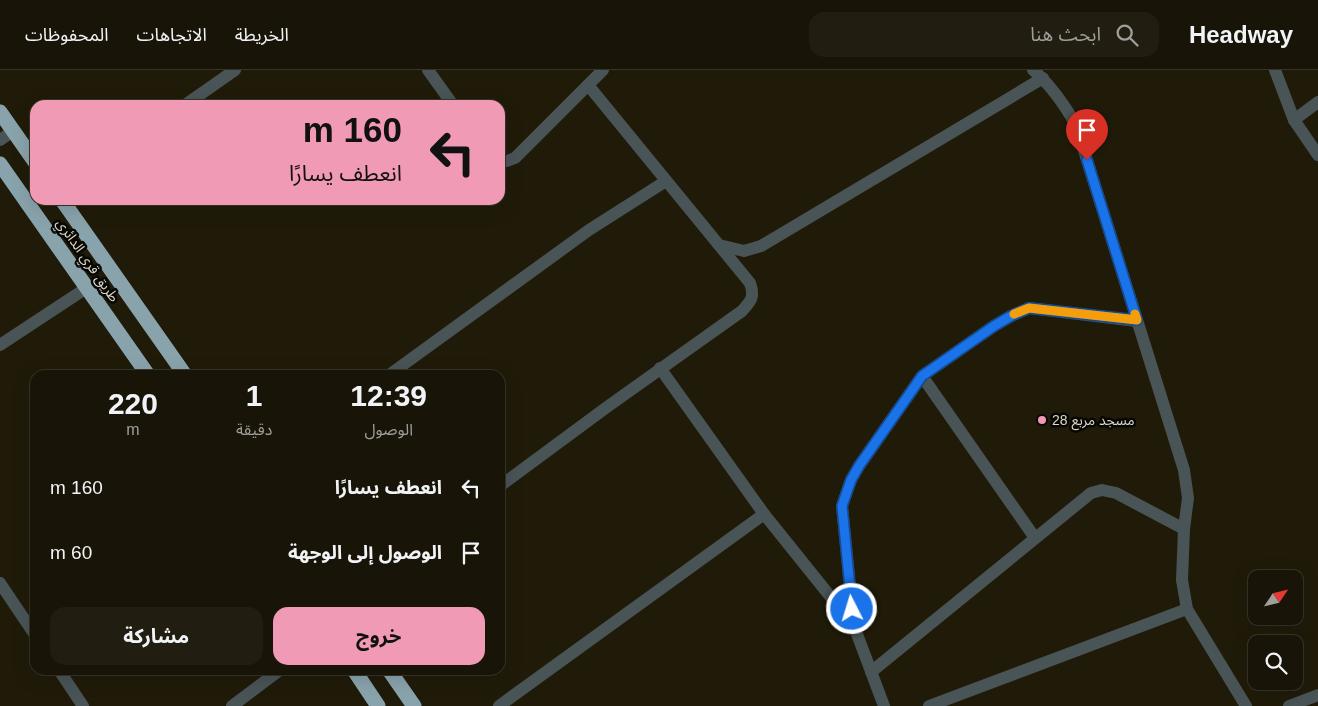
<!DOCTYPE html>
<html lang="ar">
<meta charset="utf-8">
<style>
:root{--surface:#181407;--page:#211d11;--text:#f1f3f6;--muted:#9f9e9b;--line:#363328;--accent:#f09ab6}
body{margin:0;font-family:Arial,"Noto Sans Arabic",sans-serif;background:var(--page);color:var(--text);direction:rtl;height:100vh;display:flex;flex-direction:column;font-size:19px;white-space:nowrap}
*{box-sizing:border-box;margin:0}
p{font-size:16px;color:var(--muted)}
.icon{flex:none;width:28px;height:28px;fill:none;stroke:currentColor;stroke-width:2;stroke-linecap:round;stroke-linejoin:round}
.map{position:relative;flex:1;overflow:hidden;direction:ltr}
.sheet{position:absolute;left:30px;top:300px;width:475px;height:305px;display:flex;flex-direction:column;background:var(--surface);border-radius:15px;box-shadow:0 5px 20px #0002,0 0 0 1px var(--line);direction:rtl}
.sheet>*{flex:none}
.banner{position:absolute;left:30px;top:30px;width:475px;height:105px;border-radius:15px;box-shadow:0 5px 20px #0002,0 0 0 1px var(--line);direction:rtl;background:#f09ab6;color:#111;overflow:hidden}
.needle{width:32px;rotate:55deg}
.controls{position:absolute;left:1248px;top:500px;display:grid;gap:10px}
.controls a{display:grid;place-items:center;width:55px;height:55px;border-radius:10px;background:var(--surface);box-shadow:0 5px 20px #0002,0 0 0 1px var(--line);font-size:25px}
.pin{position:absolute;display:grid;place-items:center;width:42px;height:42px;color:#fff;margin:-51px -21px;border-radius:50% 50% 50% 0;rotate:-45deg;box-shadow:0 0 5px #0007}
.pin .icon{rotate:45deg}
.me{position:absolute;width:55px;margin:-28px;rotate:355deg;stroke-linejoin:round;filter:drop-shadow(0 0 4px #0008)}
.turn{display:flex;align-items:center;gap:18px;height:105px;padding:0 20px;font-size:22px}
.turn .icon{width:65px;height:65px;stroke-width:2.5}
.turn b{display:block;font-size:35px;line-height:42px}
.eta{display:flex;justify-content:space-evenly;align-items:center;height:85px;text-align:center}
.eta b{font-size:30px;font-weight:700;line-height:35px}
.button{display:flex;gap:10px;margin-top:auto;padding:10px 20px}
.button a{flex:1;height:58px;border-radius:15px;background:var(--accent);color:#111;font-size:20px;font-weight:700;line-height:58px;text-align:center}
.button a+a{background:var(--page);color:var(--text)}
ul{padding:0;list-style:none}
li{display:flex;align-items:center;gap:15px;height:65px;padding:0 20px}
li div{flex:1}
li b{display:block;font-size:19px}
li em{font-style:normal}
header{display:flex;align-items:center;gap:30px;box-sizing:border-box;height:70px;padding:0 25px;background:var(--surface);border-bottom:1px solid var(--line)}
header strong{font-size:24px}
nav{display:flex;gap:28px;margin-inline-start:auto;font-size:18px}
.search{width:350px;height:45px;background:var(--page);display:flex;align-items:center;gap:12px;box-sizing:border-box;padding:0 18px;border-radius:15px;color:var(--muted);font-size:19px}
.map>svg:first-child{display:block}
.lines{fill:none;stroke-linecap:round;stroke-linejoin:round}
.minor{stroke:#495457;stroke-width:12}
.highway{stroke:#89a3ac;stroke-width:15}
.route-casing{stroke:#114b97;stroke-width:12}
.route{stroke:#1a73e8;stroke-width:9}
.slow{stroke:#f59e0b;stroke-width:9}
.poi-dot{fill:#f09ab6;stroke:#080602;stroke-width:2}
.labels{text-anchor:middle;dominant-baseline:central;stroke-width:5;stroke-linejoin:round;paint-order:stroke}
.street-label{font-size:14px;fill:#dad7cc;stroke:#080602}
.poi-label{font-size:14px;fill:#dad7cc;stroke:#080602;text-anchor:start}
</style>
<header>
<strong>Headway</strong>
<div class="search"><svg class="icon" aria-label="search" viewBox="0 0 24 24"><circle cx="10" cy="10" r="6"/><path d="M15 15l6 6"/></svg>ابحث هنا</div>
<nav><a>الخريطة</a><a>الاتجاهات</a><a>المحفوظات</a></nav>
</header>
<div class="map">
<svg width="1318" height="636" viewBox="0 0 1318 636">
<rect width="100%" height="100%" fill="#201b09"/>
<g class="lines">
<g class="minor">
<polyline points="428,0 453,35"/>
<path d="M 1033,0 C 1051,15 1064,34 1076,55 L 1184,400 L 1188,428 L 1184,459 L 1182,510 L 1187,539 L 1246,636"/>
<polyline points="1275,0 1294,50 1318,85"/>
<polyline points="185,35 235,0"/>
<polyline points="1294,50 1318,32"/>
<polyline points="0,70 13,61"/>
<polyline points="500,91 507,91 515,88 603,0"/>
<polyline points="719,175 744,181 761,176 1043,8"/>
<polyline points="0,275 88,217"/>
<polyline points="660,298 764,444 854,556"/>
<polyline points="389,305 589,160 666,111"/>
<polyline points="922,306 1035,468"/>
<path d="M 500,416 L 607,337 L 742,241 C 751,231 755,227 750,213 L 588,15"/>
<polyline points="0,513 35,565"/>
<polyline points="59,600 83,636"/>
<polyline points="871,602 1091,423 1102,420 1116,423 1184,459"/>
<polyline points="232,636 280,600"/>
<polyline points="499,636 764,444"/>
<polyline points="884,636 854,556 842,436 851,410 859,396 922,306 994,256 1011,246 1029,238 1137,251"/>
<polyline points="929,636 1187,539"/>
<polyline points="1289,636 1318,625"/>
</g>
<g class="highway">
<polyline points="0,42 35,92"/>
<polyline points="0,94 148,305"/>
<polyline points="62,130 185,305"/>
<polyline points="354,600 378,636"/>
<polyline points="389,600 414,636"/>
</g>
</g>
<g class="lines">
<defs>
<polyline id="route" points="852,539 842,436 851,410 859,396 922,306 994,256 1011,246 1029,238 1137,250 1087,90"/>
</defs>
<use href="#route" class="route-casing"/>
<use href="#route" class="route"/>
<polyline class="slow" points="1014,244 1029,238 1137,250 1135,244"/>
</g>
<circle class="poi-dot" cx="1042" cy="350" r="5"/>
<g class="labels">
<g class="street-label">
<text transform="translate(88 190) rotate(55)">طريق قري الدائري</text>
</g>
<g class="poi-label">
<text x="1052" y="350">مسجد مربع 28</text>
</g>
</g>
</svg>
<div class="controls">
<a><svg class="needle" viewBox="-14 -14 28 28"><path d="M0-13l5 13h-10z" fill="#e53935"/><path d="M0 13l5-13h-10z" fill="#9f9e9b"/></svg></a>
<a><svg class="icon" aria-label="search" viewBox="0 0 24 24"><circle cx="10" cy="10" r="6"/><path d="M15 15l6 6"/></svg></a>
</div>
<div class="pin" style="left:1087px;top:90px;background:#d93025"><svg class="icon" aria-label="arrive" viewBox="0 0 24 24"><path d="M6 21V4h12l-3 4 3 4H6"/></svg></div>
<svg class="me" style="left:852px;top:539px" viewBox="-20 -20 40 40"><circle r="17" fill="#1a73e8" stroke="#fff" stroke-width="3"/><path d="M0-11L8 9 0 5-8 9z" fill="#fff"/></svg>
<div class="banner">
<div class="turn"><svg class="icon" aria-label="left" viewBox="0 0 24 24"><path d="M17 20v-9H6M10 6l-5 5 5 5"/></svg><div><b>160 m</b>انعطف يسارًا</div></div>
</div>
<section class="sheet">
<div class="eta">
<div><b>12:39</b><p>الوصول</p></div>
<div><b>1</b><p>دقيقة</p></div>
<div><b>220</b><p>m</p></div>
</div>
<ul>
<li><svg class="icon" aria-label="left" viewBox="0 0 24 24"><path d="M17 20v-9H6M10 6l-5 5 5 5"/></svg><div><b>انعطف يسارًا</b></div><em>160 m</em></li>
<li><svg class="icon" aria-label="arrive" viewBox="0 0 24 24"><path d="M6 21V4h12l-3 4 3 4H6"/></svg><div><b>الوصول إلى الوجهة</b></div><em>60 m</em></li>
</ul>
<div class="button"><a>خروج</a><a>مشاركة</a></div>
</section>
</div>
